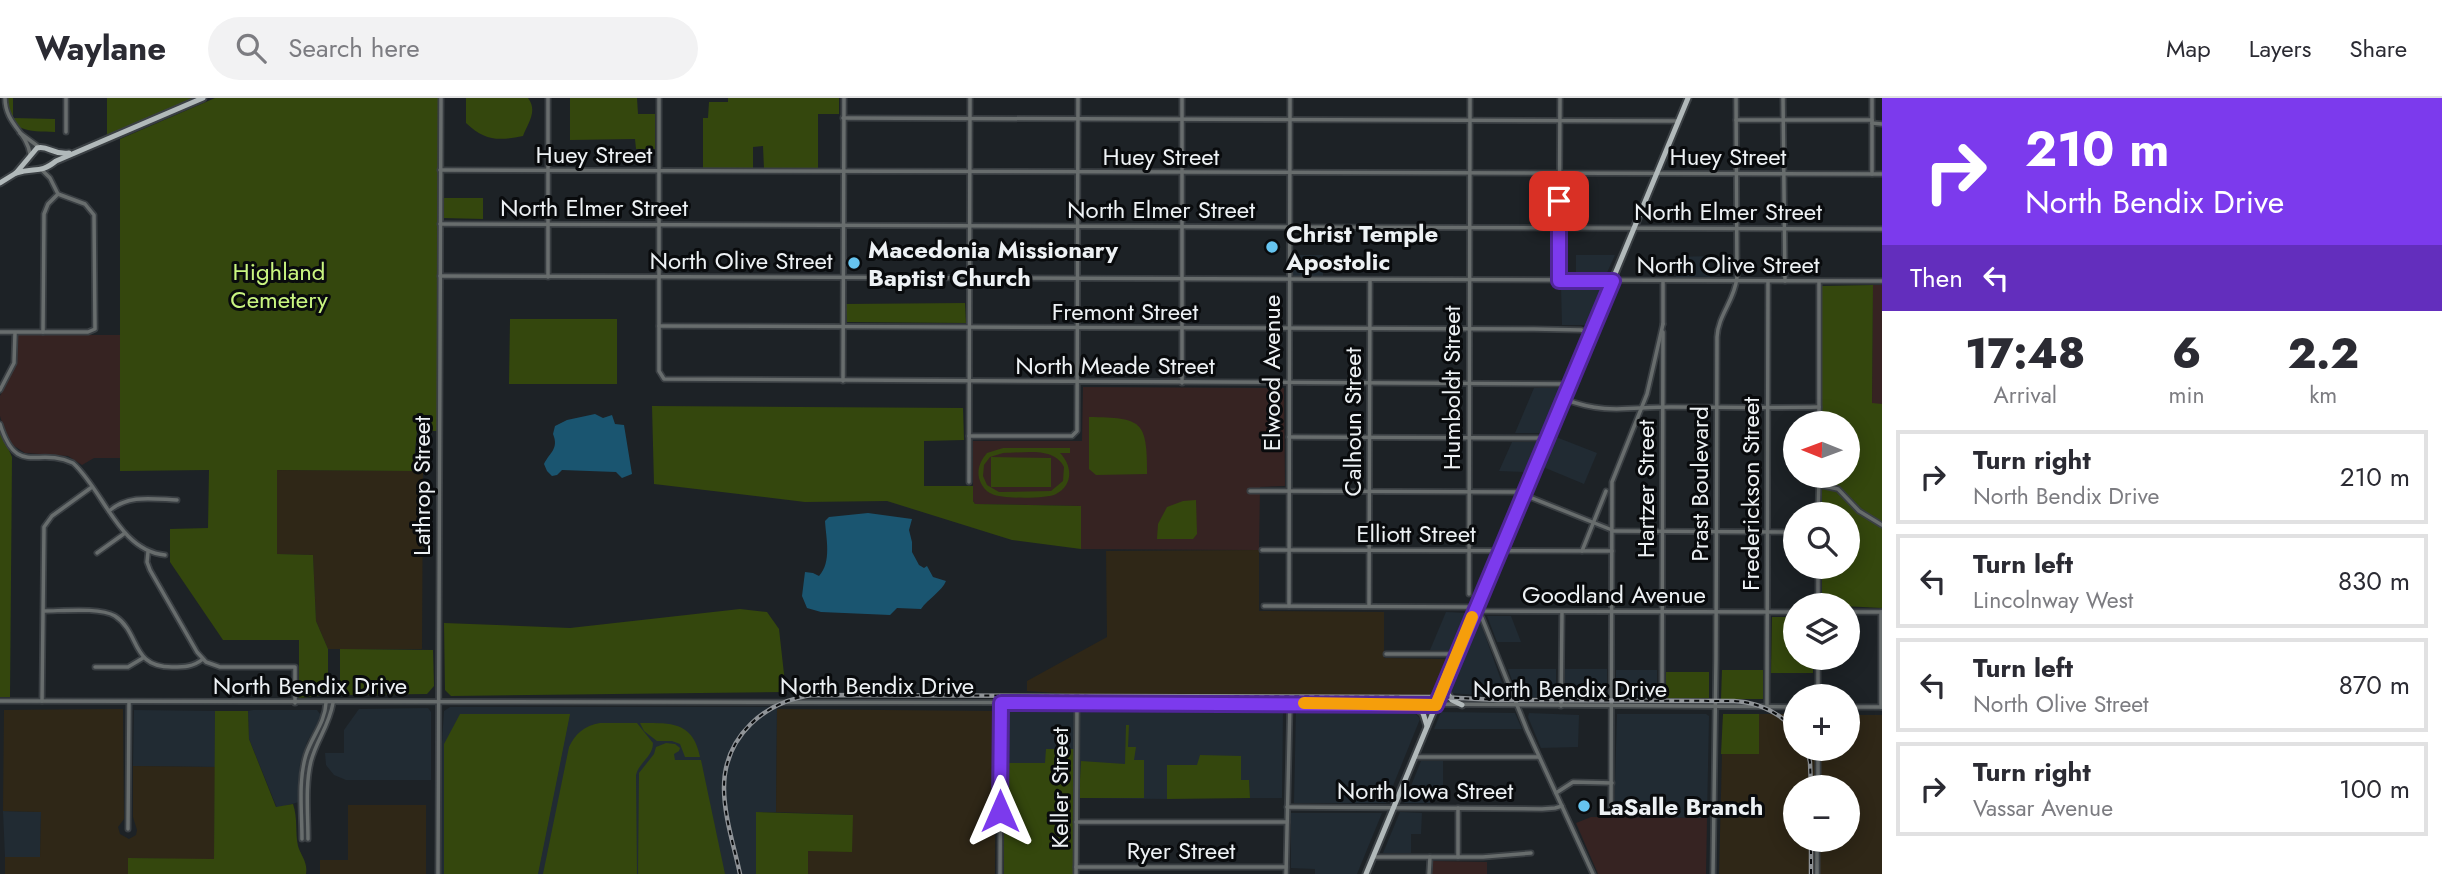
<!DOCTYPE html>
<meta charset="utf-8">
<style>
:root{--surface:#fff;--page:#f2f2f3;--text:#2b2b33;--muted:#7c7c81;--line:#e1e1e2}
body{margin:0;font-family:Jost,sans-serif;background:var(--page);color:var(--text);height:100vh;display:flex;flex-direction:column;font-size:26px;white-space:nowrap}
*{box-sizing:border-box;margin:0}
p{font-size:23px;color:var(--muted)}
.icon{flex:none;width:38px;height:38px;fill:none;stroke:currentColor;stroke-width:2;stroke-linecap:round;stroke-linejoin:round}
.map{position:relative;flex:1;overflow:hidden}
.drawer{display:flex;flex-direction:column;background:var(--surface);width:560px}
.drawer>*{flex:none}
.top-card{background:#7c3aed;color:#fff;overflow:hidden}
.needle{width:46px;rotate:271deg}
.fabs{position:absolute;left:1783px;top:313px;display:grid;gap:14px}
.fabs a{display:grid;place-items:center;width:77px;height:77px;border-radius:50%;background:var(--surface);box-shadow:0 4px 18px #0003;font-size:35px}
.pin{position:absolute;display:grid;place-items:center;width:60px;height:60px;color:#fff;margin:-30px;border-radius:14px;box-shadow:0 4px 10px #0006}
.me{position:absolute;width:77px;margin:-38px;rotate:0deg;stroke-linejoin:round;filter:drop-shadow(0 0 5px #0008)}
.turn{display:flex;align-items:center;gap:24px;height:147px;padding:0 28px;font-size:32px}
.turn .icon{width:91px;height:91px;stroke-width:2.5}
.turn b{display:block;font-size:49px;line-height:60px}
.then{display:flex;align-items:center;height:66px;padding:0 28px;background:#0003;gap:14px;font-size:26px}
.eta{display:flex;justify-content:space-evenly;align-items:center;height:119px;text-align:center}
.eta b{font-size:42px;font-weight:800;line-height:49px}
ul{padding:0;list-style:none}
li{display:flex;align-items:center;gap:21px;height:94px;margin:0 14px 10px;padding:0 14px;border:4px solid var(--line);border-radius:0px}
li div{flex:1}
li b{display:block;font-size:26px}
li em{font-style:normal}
header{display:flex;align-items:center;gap:42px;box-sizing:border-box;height:98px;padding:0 35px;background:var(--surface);border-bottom:2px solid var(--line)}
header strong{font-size:33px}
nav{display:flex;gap:38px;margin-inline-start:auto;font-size:24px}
.search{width:490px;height:63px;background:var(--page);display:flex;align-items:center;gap:18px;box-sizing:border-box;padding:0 24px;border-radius:38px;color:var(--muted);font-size:26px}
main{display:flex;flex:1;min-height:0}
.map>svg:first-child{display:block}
.built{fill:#212b33}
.industrial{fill:#2f2717;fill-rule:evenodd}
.education{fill:#362322}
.green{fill:#34470d;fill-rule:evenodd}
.water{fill:#1a5570}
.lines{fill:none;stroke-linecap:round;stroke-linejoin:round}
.minor-casing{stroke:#3a3f43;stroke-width:7}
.major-casing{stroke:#3a3f43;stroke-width:9}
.minor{stroke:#686d6d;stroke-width:3.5}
.major{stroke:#b1b9ba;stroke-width:5}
.rail-casing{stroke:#909498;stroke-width:4.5}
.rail{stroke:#090b0d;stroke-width:2;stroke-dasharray:5;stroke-linecap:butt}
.route-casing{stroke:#51269a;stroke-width:18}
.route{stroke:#7c3aed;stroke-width:12}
.slow{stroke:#f59e0b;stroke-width:12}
.poi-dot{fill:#66c4ef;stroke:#090b0d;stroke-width:2.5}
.labels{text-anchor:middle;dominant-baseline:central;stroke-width:6;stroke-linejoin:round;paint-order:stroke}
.street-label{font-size:24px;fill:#edf1f4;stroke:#090b0d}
.poi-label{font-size:24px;font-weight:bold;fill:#edf1f4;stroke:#090b0d;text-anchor:start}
.park-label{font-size:24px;fill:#c9f580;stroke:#090b0d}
</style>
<header>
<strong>Waylane</strong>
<div class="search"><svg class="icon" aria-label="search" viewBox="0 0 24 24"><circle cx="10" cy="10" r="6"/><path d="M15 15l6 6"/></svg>Search here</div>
<nav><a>Map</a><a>Layers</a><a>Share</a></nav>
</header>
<main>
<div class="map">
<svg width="1882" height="776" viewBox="0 0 1882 776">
<rect width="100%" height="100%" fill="#1d2226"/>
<g class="built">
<rect x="1293" y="157" width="30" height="22"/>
<polygon points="1576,157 1615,157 1605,179 1576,180"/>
<polygon points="1710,158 1710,179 1676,179 1676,159"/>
<polygon points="1561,189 1602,189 1586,227 1562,227"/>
<polygon points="1534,290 1560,290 1541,335 1515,335"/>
<polygon points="1556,339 1597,355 1584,386 1543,369"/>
<polygon points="1512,344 1537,344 1524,374 1499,373"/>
<polygon points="1446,514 1466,515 1450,552 1430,552"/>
<polygon points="1487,518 1511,518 1521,544 1497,544"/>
<polygon points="1478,523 1480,523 1507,599 1449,595"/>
<polygon points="1508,571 1556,571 1556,599 1518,599"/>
<rect x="1565" y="571" width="42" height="29"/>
<rect x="1616" y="572" width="41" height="28"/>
<polygon points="511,609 777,609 776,714 756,714 756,776 440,776 441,658 444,613 450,609"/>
<polygon points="428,610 431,614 431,682 346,682 334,677 326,667 325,655 344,655 344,632 359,611"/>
<polygon points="134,612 215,613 215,669 133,668"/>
<polygon points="253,612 317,612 320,616 320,621 307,644 300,665 299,704 277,710 249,641 248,613"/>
<polygon points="1296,612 1415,615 1420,621 1386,705 1294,705"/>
<polygon points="1283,613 1282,700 1250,700 1249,683 1241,683 1241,658 1197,667 1168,667 1167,701 1079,700 1079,665 1004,665 1005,614"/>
<polygon points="1441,614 1515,615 1522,631 1434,631"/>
<polygon points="1529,615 1579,617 1578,649 1541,650 1528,619"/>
<polygon points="1617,616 1706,616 1709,618 1707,720 1614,719"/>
<polygon points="1421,663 1443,663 1443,689 1430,690 1430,705 1404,705"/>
<polygon points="3,713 41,714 40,759 5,759"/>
<polygon points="1400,714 1422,715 1421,736 1411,736 1411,755 1383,755"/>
<polygon points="1291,715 1382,715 1357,776 1315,776 1315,771 1291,770"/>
</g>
<g class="industrial">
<polygon points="277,372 423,373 422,551 328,551 316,523 313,457 277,456"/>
<polygon points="1259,452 1259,513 1384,514 1384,560 1446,561 1431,598 1085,597 1027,593 1027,583 1107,539 1106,453"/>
<polygon points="123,611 124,721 118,729 120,736 129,741 136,737 137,732 133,719 133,668 215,669 214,762 129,760 128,776 5,776 5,759 40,759 41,714 3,713 4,612"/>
<polygon points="777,611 992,613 996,620 995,776 808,776 808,753 853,717 776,714"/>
<path d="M 1723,616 L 1795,616 L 1796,651 L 1848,651 L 1848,617 L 1882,617 L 1882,776 L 1719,776 ZM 1796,690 L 1848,690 L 1848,742 L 1796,742 Z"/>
<polygon points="348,707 426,707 426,776 320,776 320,762 348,762"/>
</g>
<g class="education">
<polygon points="1873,187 1882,187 1882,306 1872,306"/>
<polygon points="17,237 120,237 120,360 94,360 82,367 68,358 25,355 8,344 0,318 0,298 16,266"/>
<polygon points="1083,289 1284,290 1285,388 1260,389 1259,452 1081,451 1080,408 975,406 973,403 973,343 1082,343"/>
<polygon points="1591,719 1707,720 1706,776 1598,776 1576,725"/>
<polygon points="1433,763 1487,764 1487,776 1432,776"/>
</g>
<g class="green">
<path d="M 8,0 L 13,0 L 13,20 L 55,21 L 55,34 C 28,33 7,35 8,0 Z"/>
<polygon points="107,0 193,0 107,38"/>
<polygon points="215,0 438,0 437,333 417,333 413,373 277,372 277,456 313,457 316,523 328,551 328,597 299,600 299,542 223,542 170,464 170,431 208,430 209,372 120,373 120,41"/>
<path d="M 466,0 L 528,0 C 538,13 528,25 523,38 C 498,43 485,43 466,25 Z"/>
<polygon points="570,0 637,0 638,16 655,16 655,51 636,51 635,41 570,42"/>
<polygon points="728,0 839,0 839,16 818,16 818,71 764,71 763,48 753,49 753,71 703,70 703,20 708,20 709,4 728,4"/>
<polygon points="444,100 483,100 483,121 444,120"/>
<polygon points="1873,187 1872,305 1882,306 1882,510 1822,507 1822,469 1848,469 1848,416 1822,416 1822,378 1848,378 1848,326 1822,325 1822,188"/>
<polygon points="965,205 966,225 847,224 846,206"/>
<polygon points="510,221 617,221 617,286 509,286"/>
<polygon points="652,308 963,310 964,342 924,343 924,388 973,388 973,403 975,406 1081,408 1081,451 1012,442 887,403 805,404 654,386"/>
<path d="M 1089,319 C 1142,320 1147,322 1147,376 L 1096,377 L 1089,371 Z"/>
<polygon points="0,332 12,359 10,599 0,599"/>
<path d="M 1003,350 L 1070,350 L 1070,355 L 1060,355 C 1072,367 1074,387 1056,396 C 1047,401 1002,401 992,396 C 985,393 981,387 979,380 C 977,370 981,362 987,355 ZM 1003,355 C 1023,355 1054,348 1064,369 L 1063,383 L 1051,393 L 999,394 L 987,387 L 983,378 L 984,367 L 990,359 Z"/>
<polygon points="991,359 1051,360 1051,389 991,389"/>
<polygon points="1196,402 1197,436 1193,441 1157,441 1158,426 1167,409 1183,403"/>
<polygon points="740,511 767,514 779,531 786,594 451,598 445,592 444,525 570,530"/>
<polygon points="1772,519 1795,519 1796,560 1813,560 1813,575 1771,575"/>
<polygon points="340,551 433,552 434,588 427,596 340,597"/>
<polygon points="1722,572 1763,572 1763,601 1721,601"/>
<rect x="1666" y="574" width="43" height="26"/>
<path d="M 215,613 L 248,613 L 249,641 L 276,709 L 293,706 C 298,721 295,734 298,748 C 301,758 308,764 306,776 L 128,776 L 128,760 L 214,761 Z"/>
<polygon points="460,616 570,616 538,776 444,776 444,646"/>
<polygon points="1723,616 1759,616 1759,656 1721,656"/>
<path d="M 600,625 L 637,625 L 653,645 C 653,659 639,664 636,677 L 637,776 L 543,776 L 569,649 C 576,635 584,628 600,625 Z"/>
<path d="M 640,625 C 670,625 693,623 700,659 L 685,659 L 680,646 L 672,643 L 657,643 L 644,633 Z"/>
<polygon points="1126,627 1129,627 1128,649 1136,649 1134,662 1144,662 1144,700 1079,700 1081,663 1125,666"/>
<polygon points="666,645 675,646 680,650 679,653 674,656 675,662 701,662 725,776 638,776 639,675 654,656 656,649"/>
<polygon points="1046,651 1074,651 1073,776 1004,776 1004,665 1045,665"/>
<polygon points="1200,657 1241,658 1241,682 1249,682 1250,700 1167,701 1167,667 1197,667"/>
<polygon points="756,714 853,717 852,754 808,753 808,776 756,776"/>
</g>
<g class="water">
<path d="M 595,316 L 603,320 L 612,317 L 615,326 L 624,327 L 632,376 L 622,380 L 616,374 L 562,372 L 557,377 L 552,378 L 547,373 L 544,366 C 550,354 559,351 553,336 L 555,328 L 567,322 Z"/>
<path d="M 868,415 L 912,421 L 909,432 L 912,444 L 912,454 L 919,467 L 924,470 L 927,468 L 933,479 L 946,483 C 942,493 928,501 921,511 L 897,510 L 890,517 L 821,514 L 807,510 L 802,498 L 805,474 L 813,475 L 819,478 C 832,464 826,440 825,423 L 829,419 Z"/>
</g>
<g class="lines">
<defs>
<g id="minor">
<path d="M 5,0 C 5,26 27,34 30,56"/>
<polyline points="659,0 659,273 664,281 1568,286"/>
<polyline points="1783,0 1785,183"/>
<polyline points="1872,0 1872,76"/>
<polyline points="843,20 1678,23"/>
<polyline points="1736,22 1872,22"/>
<polyline points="1872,25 1882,26"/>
<polyline points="66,34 66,0"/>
<polyline points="20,35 39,49"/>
<polyline points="440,72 1882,76"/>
<polyline points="440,126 1882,131"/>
<polyline points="440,178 1882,183"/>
<polyline points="548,179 548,0"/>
<polyline points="1559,183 1560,0"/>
<polyline points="1663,226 1663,183"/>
<polyline points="659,228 1534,231 1581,232 1590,235"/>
<polyline points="0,234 88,234 95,231 94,117 85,106 58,96 50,80 42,72"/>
<polyline points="43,234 44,116 48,106 58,96"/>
<polyline points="843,283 844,0"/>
<polyline points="1182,285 1182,0"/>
<polyline points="0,292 14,265 15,235"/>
<path d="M 1564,301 C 1606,317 1629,309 1671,309 C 1720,309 1770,310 1819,309"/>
<path d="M 0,326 C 17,380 37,348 73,365 C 104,393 119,453 165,457"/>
<polyline points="1819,326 1819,183"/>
<polyline points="969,338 1072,338 1077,333 1078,0"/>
<polyline points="1289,339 1546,340"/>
<polyline points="969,384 970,0"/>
<polyline points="1819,387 1838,391 1859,413 1882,427"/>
<polyline points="1250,393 1517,394 1612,432"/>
<path d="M 109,413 C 129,396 153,401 177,402"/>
<polyline points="1818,416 1819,378"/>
<polyline points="1612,433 1796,434"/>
<polyline points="1262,452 1612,453"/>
<polyline points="1582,453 1606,393"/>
<polyline points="148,454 147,464 150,472 197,554 206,564 220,569 295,569 295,605"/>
<polyline points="97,455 125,435"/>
<polyline points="1818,469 1818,508"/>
<polyline points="1469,496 1470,0"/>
<polyline points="1264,508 1469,509 1485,513 1796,514"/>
<polyline points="1289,508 1290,0"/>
<polyline points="1369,508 1370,182"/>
<polyline points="1477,512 1482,520 1527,632 1593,776"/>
<path d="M 44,513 C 62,513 100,509 115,518 C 141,535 130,569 172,569 C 184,569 193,569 203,561"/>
<polyline points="1848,514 1882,514"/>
<polyline points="1386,556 1457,556"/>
<polyline points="95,569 128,569 143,560"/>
<polyline points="1662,598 1663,234"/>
<polyline points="1818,598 1818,560"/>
<polyline points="0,603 1290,605 1796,609"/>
<polyline points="42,603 44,429 52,418 92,389"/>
<polyline points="1561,608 1562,514"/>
<polyline points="1767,608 1768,183"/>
<polyline points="1848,609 1882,609"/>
<polyline points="1881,609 1881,514"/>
<polyline points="1415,659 1539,659"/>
<polyline points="1818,690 1818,651"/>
<polyline points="1556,695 1573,684 1612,685"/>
<polyline points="1287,709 1542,711 1555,710 1562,708"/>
<polyline points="1458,710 1458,759"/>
<polyline points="1611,716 1612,384 1647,296 1663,226"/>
<polyline points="1076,724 1287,724"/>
<polyline points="128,731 129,604"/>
<path d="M 302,741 C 302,714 298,683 306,657 C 312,638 325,625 326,605"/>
<path d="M 308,741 C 308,716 305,687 311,663 C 317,641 329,628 333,605"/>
<polyline points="1373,759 1483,759 1531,755"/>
<polyline points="1076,769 1286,769"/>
<polyline points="438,776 441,0"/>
<polyline points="1000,776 1001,605"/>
<polyline points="1076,776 1077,605"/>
<polyline points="1286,776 1290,605"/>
<polyline points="1429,776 1430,759"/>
<path d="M 1713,776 L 1716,561 L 1717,239 C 1718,217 1735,202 1737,179 L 1736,0"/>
<polyline points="1817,776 1817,742"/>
</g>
<g id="major">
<path d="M 16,75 C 35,69 40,76 56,63 L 203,0"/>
<path d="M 0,85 L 16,75 L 37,50 C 49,47 51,57 69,55"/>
<polyline points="1443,589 1452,602 1462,607"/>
<polyline points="1410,606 1423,615 1427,628"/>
<polyline points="1366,776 1688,0"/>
</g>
</defs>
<use href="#minor" class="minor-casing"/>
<use href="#major" class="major-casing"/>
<use href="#minor" class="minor"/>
<use href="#major" class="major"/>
<defs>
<g id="rail">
<polyline points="1807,651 1810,664 1811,690"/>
<path d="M 740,776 C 734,748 724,718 724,690 C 724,638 765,603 813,597 L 1440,599 L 1498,602 L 1734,603 C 1758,604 1779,615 1796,632"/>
<polyline points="1811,776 1811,742"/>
</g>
</defs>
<use href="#rail" class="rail-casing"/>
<use href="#rail" class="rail"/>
</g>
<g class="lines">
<defs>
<polyline id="route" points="1000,713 1001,605 1436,607 1613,183 1559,183 1559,103"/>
</defs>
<use href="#route" class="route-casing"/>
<use href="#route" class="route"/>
<polyline class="slow" points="1304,605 1436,607 1472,519"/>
</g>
<g class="poi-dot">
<circle cx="1272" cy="149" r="7"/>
<circle cx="854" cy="165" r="7"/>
<circle cx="1584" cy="708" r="7"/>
</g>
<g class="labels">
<g class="street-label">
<text x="594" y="56">Huey Street</text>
<text x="1161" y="58">Huey Street</text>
<text x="1728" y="58">Huey Street</text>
<text x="594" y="109">North Elmer Street</text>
<text x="1161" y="111">North Elmer Street</text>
<text x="1728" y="113">North Elmer Street</text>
<text x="741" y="162">North Olive Street</text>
<text x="1728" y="166">North Olive Street</text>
<text x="1125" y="213">Fremont Street</text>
<text x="1115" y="267">North Meade Street</text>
<text transform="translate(1271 275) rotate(-90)">Elwood Avenue</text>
<text transform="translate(1451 290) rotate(-90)">Humboldt Street</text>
<text transform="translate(1352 324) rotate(-90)">Calhoun Street</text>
<text transform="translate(1699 386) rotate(-90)">Prast Boulevard</text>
<text transform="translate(421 388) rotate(-90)">Lathrop Street</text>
<text transform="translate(1645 391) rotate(-90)">Hartzer Street</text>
<text transform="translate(1750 396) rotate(-90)">Frederickson Street</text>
<text x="1416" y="435">Elliott Street</text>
<text x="1614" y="496">Goodland Avenue</text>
<text x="310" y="587">North Bendix Drive</text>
<text x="877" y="587">North Bendix Drive</text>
<text x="1570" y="590">North Bendix Drive</text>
<text transform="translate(1059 690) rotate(-90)">Keller Street</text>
<text x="1425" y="692">North Iowa Street</text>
<text x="1181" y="752">Ryer Street</text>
</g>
<g class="poi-label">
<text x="1286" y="135">Christ Temple<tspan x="1286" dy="28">Apostolic</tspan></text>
<text x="868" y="151">Macedonia Missionary<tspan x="868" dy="28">Baptist Church</tspan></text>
<text x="1598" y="708">LaSalle Branch</text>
</g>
<g class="park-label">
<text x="279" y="173">Highland<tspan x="279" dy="28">Cemetery</tspan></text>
</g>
</g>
</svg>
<div class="fabs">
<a><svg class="needle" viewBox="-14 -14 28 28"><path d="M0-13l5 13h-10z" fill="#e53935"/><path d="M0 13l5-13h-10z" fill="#7c7c81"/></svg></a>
<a><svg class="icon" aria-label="search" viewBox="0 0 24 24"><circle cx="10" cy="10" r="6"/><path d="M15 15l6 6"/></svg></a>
<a><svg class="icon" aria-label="layers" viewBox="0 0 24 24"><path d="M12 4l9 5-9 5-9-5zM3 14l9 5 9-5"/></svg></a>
<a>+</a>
<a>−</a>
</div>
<div class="pin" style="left:1559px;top:103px;background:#d93025"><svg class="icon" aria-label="arrive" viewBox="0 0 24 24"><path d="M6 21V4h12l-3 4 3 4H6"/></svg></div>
<svg class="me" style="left:1000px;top:713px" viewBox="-20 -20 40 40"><path d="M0-17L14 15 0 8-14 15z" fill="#7c3aed" stroke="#fff" stroke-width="4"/></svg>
</div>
<section class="drawer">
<div class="top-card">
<div class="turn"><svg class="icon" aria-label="right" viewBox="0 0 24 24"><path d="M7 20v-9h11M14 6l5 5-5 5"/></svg><div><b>210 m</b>North Bendix Drive</div></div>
<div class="then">Then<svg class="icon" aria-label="left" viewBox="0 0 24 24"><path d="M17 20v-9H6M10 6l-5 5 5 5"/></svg></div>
</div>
<div class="eta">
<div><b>17:48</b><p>Arrival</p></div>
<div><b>6</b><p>min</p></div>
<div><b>2.2</b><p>km</p></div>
</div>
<ul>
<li><svg class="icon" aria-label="right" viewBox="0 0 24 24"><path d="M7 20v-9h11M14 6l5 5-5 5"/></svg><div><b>Turn right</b><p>North Bendix Drive</p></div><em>210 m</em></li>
<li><svg class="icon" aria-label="left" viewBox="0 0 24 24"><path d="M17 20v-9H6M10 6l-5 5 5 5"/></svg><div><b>Turn left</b><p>Lincolnway West</p></div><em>830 m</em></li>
<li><svg class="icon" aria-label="left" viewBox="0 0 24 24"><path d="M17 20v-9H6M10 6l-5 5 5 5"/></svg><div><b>Turn left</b><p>North Olive Street</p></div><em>870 m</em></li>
<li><svg class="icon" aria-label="right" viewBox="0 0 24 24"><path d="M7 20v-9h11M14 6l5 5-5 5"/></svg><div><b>Turn right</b><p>Vassar Avenue</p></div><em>100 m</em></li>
</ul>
</section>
</main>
